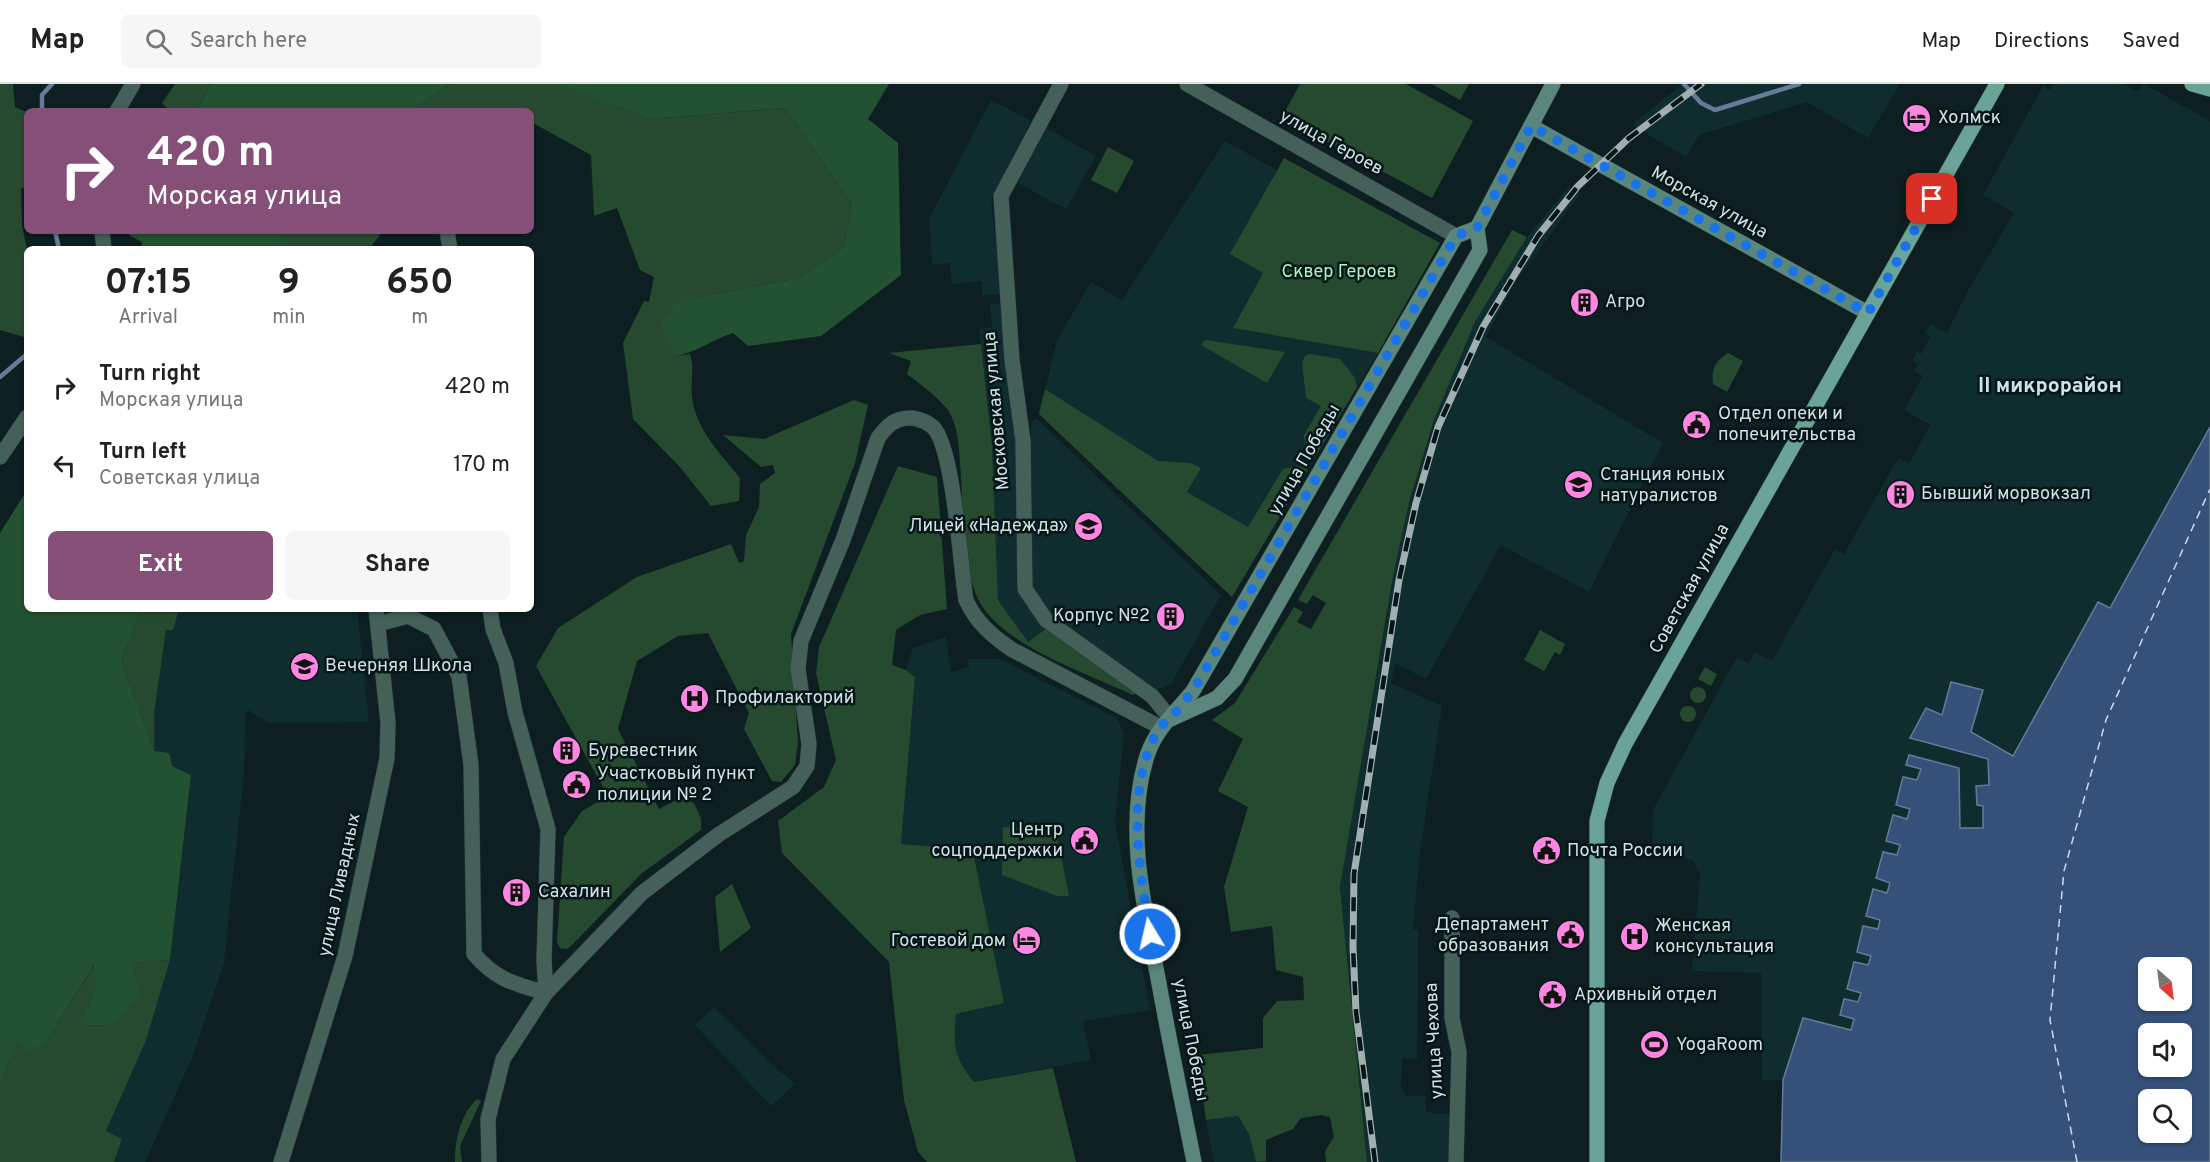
<!DOCTYPE html>
<meta charset="utf-8">
<style>
:root{--surface:#fff;--page:#f6f6f6;--text:#222;--muted:#767676;--line:#e0e0e0;--accent:#854f78}
body{margin:0;font-family:Overpass,sans-serif;background:var(--page);color:var(--text);height:100vh;display:flex;flex-direction:column;font-size:22px;white-space:nowrap}
*{box-sizing:border-box;margin:0}
p{font-size:20px;color:var(--muted)}
.icon{flex:none;width:33px;height:33px;fill:none;stroke:currentColor;stroke-width:2;stroke-linecap:round;stroke-linejoin:round}
.map{position:relative;flex:1;overflow:hidden}
.panel{position:absolute;left:24px;top:162px;width:510px;height:366px;display:flex;flex-direction:column;background:var(--surface);border-radius:9px;box-shadow:0 2px 4px #0004}
.panel>*{flex:none}
.top-card{position:absolute;left:24px;top:24px;width:510px;height:126px;border-radius:9px;box-shadow:0 2px 4px #0004;background:#854f78;color:#fff;overflow:hidden}
.needle{width:39px;rotate:152deg}
.fabs{position:absolute;left:2138px;top:873px;display:grid;gap:12px}
.fabs a{display:grid;place-items:center;width:54px;height:54px;border-radius:9px;background:var(--surface);box-shadow:0 2px 4px #0004;font-size:30px}
.pin{position:absolute;display:grid;place-items:center;width:51px;height:51px;color:#fff;margin:-26px;border-radius:12px;box-shadow:0 3px 9px #0006}
.me{position:absolute;width:66px;margin:-33px;rotate:351deg;stroke-linejoin:round;filter:drop-shadow(0 0 4px #0008)}
.turn{display:flex;align-items:center;gap:21px;height:126px;padding:0 24px;font-size:27px}
.turn .icon{width:78px;height:78px;stroke-width:2.5}
.turn b{display:block;font-size:42px;line-height:51px}
.eta{display:flex;justify-content:space-evenly;align-items:center;height:102px;text-align:center}
.eta b{font-size:36px;font-weight:700;line-height:42px}
.primary-button{display:flex;gap:12px;margin-top:auto;padding:12px 24px}
.primary-button a{flex:1;height:69px;border-radius:9px;background:var(--accent);color:#fff;font-size:24px;font-weight:700;line-height:69px;text-align:center}
.primary-button a+a{background:var(--page);color:var(--text)}
ul{padding:0;list-style:none}
li{display:flex;align-items:center;gap:18px;height:78px;padding:0 24px}
li div{flex:1}
li b{display:block;font-size:22px}
li em{font-style:normal}
header{display:flex;align-items:center;gap:36px;box-sizing:border-box;height:84px;padding:0 30px;background:var(--surface);border-bottom:2px solid var(--line)}
header strong{font-size:28px}
nav{display:flex;gap:33px;margin-inline-start:auto;font-size:21px}
.search{width:420px;height:54px;background:var(--page);display:flex;align-items:center;gap:15px;box-sizing:border-box;padding:0 21px;border-radius:9px;color:var(--muted);font-size:22px}
.map>svg:first-child{display:block}
.built{fill:#0f2c2f}
.green{fill:#264a30}
.forest{fill:#235232}
.water{fill:#355179;stroke:#657c98;stroke-width:1.5;fill-rule:evenodd}
.lines{fill:none;stroke-linecap:round;stroke-linejoin:round}
.stream{stroke:#657c98;stroke-width:4.5}
.ferry{stroke:#c7daf4;stroke-width:1.5;stroke-dasharray:8 6;stroke-linecap:butt}
.minor-casing{stroke:#293a3c;stroke-width:16}
.tertiary-casing{stroke:#293a3c;stroke-width:16}
.secondary-casing{stroke:#293a3c;stroke-width:16}
.primary-casing{stroke:#293a3c;stroke-width:16}
.minor{stroke:#446059;stroke-width:15}
.tertiary{stroke:#446059;stroke-width:15}
.secondary{stroke:#5a867c;stroke-width:15}
.primary{stroke:#6aa497;stroke-width:15}
.rail-casing{stroke:#a2afb1;stroke-width:7}
.rail{stroke:#041618;stroke-width:4.5;stroke-dasharray:14;stroke-linecap:butt}
.route{stroke:#1a73e8;stroke-width:10;stroke-dasharray:0 18}
.labels{text-anchor:middle;dominant-baseline:central;stroke-width:5;stroke-linejoin:round;paint-order:stroke}
.poi-label{font-size:18px;fill:#d4e0e1;stroke:#041618;text-anchor:start}
.street-label{font-size:18px;fill:#d4e0e1;stroke:#041618}
.park-label{font-size:18px;fill:#abf5be;stroke:#041618}
.quarter-label{font-size:21px;font-weight:bold;fill:#cce3e5;stroke:#041618}
</style>
<header>
<strong>Map</strong>
<div class="search"><svg class="icon" aria-label="search" viewBox="0 0 24 24"><circle cx="10" cy="10" r="6"/><path d="M15 15l6 6"/></svg>Search here</div>
<nav><a>Map</a><a>Directions</a><a>Saved</a></nav>
</header>
<div class="map">
<svg width="2210" height="1078" viewBox="0 0 2210 1078">
<rect width="100%" height="100%" fill="#0d1f21"/>
<g class="built">
<polygon points="1682,0 1900,0 1868,54 1807,18 1699,51 1686,73 1632,41"/>
<polygon points="2053,0 2124,0 2137,7 2144,0 2210,37 2210,343 2110,525 2098,519 2013,672 1971,648 1982,606 1942,632 1925,624 1910,654 1988,675 1989,702 1977,702 1983,721 1983,744 1960,745 1921,684 1918,696 1904,693 1910,725 1907,735 1893,732 1886,757 1900,761 1898,772 1876,795 1890,798 1887,809 1873,805 1866,832 1880,836 1878,845 1863,842 1857,868 1871,872 1868,881 1854,878 1861,909 1858,919 1844,915 1840,931 1854,935 1851,947 1803,934 1783,996 1762,996 1761,889 1692,887 1700,790 1693,776 1652,770 1653,726 1737,573 1748,580 1755,568 1772,577 1835,465 1844,470 1898,374 1909,380 1930,341 1904,326 1923,292 1914,287 1918,280 1912,277 1917,268 1921,270 1930,253 1925,250 1930,240 1947,249 1970,203 2014,129 1983,111 2043,2 2050,6"/>
<polygon points="991,16 1031,37 991,115 1001,210 983,212 981,197 952,200 950,179 932,181 929,135"/>
<polygon points="1045,43 1096,72 1066,125 1018,99"/>
<polygon points="1225,57 1277,86 1231,170 1263,189 1233,244 1378,269 1232,513 1039,330 1057,256 1091,198 1122,216"/>
<polygon points="1569,102 1580,110 1514,200 1486,253 1663,359 1589,508 1501,461 1426,595 1395,579 1391,599 1442,622 1420,768 1413,845 1418,846 1417,975 1402,974 1401,1003 1406,1012 1426,1012 1426,1028 1453,1031 1451,1078 1367,1078 1340,803 1393,492 1410,415 1434,336 1475,238 1527,153"/>
<polygon points="1002,219 1015,359 1018,503 1047,544 1028,558 998,516 992,362 979,245 992,243 990,221"/>
<polygon points="1037,335 1221,511 1171,600 1157,606 1070,546 1049,529 1030,500 1031,338"/>
<polygon points="179,525 357,525 369,638 269,639 248,626 246,628 244,688 224,879 192,974 145,1078 114,1078 122,1055 106,1048 145,956 170,876 191,691 172,682 154,667 154,630 166,545 173,546"/>
<polygon points="946,553 951,588 969,583 968,575 1000,575 1117,634 1124,649 1115,738 1150,926 1083,937 1091,976 974,998 959,979 954,953 956,930 1004,919 953,772 954,764 901,760 915,593 906,586 913,564"/>
<polygon points="714,923 770,979 795,1000 771,1022 695,941"/>
<polygon points="1238,1032 1249,1050 1256,1078 1214,1078 1206,1036"/>
</g>
<g class="green">
<polygon points="0,0 13,0 15,23 27,28 27,104 21,104 22,142 27,165 27,254 0,246"/>
<polygon points="175,0 211,0 196,27 170,27 162,19"/>
<path d="M 450,0 L 561,0 L 650,35 L 785,24 L 852,120 L 844,163 L 799,194 L 679,217 L 675,272 L 690,270 C 695,285 690,298 692,313 C 696,346 720,369 740,394 L 739,417 L 711,422 L 679,382 L 633,335 L 623,259 L 644,217 L 649,218 L 654,193 L 640,186 L 617,124 L 594,132 L 591,71 L 531,38 L 531,27 L 505,27 L 498,24 L 492,27 L 411,27 Z"/>
<polygon points="1300,0 1406,0 1473,37 1432,114 1282,33"/>
<polygon points="1432,0 1469,0 1460,16"/>
<polygon points="1108,63 1134,77 1117,109 1091,96"/>
<polygon points="1284,74 1440,159 1378,269 1233,244 1263,189 1230,170"/>
<polygon points="1512,146 1527,153 1475,238 1434,336 1410,415 1393,492 1340,803 1367,1078 1326,1078 1325,1067 1334,1053 1330,1033 1322,1031 1301,1034 1293,1045 1266,1056 1266,1077 1256,1078 1249,1050 1238,1032 1206,1036 1197,971 1263,964 1263,934 1277,917 1304,916 1303,893 1276,886 1272,842 1231,848 1224,803 1248,723 1218,707 1243,655 1212,636 1235,619 1294,523 1303,528 1297,538 1311,545 1326,519 1313,511 1307,520 1298,516"/>
<polygon points="281,147 383,147 369,165 281,165"/>
<polygon points="1205,256 1285,268 1267,299 1201,261"/>
<path d="M 981,260 L 992,362 L 998,516 L 1028,558 L 1047,544 L 1138,609 L 1133,611 C 1088,590 1019,567 987,529 C 959,495 964,421 960,379 C 959,361 958,342 948,326 C 937,312 921,301 907,290 L 911,277 L 889,269 Z"/>
<path d="M 1728,269 L 1743,277 L 1727,308 L 1713,300 C 1711,285 1715,277 1728,269 Z"/>
<path d="M 1311,270 L 1340,275 L 1355,294 L 1357,303 L 1317,370 C 1309,366 1304,360 1304,351 L 1321,322 L 1306,314 L 1302,278 L 1305,272 Z"/>
<polygon points="1045,305 1158,377 1190,379 1201,384 1187,408 1248,443 1283,385 1299,382 1308,385 1232,513 1039,330"/>
<polygon points="854,316 868,321 855,379 791,550 798,659 795,681 781,698 772,697 744,645 749,629 708,549 678,552 637,577 618,645 659,725 680,714 694,719 701,734 701,746 641,790 573,860 567,865 560,864 557,858 564,753 582,727 608,712 536,582 558,544 637,493 731,460 739,479 744,477 746,451 759,423 760,400 775,389 773,381 761,383 723,351 764,355"/>
<path d="M 898,382 L 937,393 L 947,525 L 920,531 L 896,546 L 892,581 L 906,586 L 915,593 L 901,760 L 954,764 L 954,772 L 974,773 L 1004,919 L 956,930 C 953,961 954,974 974,998 L 1053,984 L 1076,1078 L 927,1078 L 918,1068 L 904,1016 L 889,878 L 782,769 L 778,737 L 824,703 L 836,676 L 816,589 L 819,563 Z"/>
<polygon points="141,525 179,525 173,546 166,546 154,630 154,667 121,576"/>
<polygon points="1540,546 1565,560 1560,571 1555,568 1544,587 1524,576"/>
<polygon points="1705,583 1717,590 1711,602 1698,595"/>
<circle cx="1698" cy="611" r="8"/>
<circle cx="1688" cy="630" r="8"/>
<polygon points="1003,743 1056,745 1069,812 1057,812 1002,791"/>
<polygon points="732,800 751,844 720,868 715,813"/>
<polygon points="170,876 146,956 106,1047 122,1055 114,1078 0,1078 0,1000 18,955 48,955 95,880 96,905 82,941 113,942 131,879"/>
<path d="M 477,1015 L 481,1017 L 460,1062 L 462,1078 L 455,1078 C 455,1056 460,1031 477,1015 Z"/>
</g>
<g class="forest">
<polygon points="211,0 450,0 411,27 196,27"/>
<path d="M 560,0 L 889,0 L 868,35 L 898,59 L 901,191 L 821,252 L 748,262 L 733,249 C 713,255 696,269 675,272 L 660,240 L 678,217 L 799,194 L 844,163 L 852,120 L 785,24 L 650,35 Z"/>
<polygon points="130,147 281,147 281,165 141,165 142,158 130,152"/>
<polygon points="27,406 27,525 141,525 121,576 154,667 169,669 172,682 191,691 170,876 131,879 139,909 113,942 81,941 96,905 94,881 48,955 29,968 18,956 0,1000 0,449"/>
</g>
<path class="water" d="M 2210,343 L 2210,1078 L 1781,1078 L 1783,996 L 1803,934 L 1851,946 L 1854,935 L 1840,931 L 1844,915 L 1858,918 L 1861,909 L 1847,905 L 1854,878 L 1868,881 L 1871,872 L 1857,868 L 1863,842 L 1878,845 L 1880,836 L 1866,832 L 1873,805 L 1887,809 L 1890,799 L 1876,794 L 1883,768 L 1897,771 L 1900,761 L 1886,757 L 1893,731 L 1907,735 L 1910,725 L 1896,721 L 1903,693 L 1917,696 L 1921,685 L 1906,681 L 1909,671 L 1959,684 L 1960,744 L 1983,744 L 1983,722 L 1977,721 L 1976,702 L 1989,701 L 1988,675 L 1910,654 L 1926,624 L 1942,631 L 1951,598 L 1983,606 L 1971,648 L 2013,672 L 2098,518 L 2110,524 ZM 2148,884 L 2181,884 L 2181,916 L 2148,916 ZM 2148,950 L 2181,950 L 2181,982 L 2148,982 ZM 2148,1016 L 2181,1016 L 2181,1048 L 2148,1048 Z"/>
<g class="lines">
<g class="stream">
<polyline points="1684,0 1701,19 1715,26 1799,0"/>
<polyline points="42,27 42,11 52,0"/>
<polyline points="55,147 59,165"/>
<polyline points="0,293 27,270"/>
</g>
<polyline class="ferry" points="2077,1078 2050,936 2064,787 2106,636 2210,405"/>
<defs>
<g id="minor">
<polyline points="1061,0 1001,112 1012,276 1023,357 1025,505 1046,536 1152,612 1171,635"/>
<polyline points="117,27 133,0"/>
<polyline points="102,147 104,165"/>
<polyline points="447,147 450,165"/>
<polyline points="0,373 27,333"/>
<path d="M 378,540 L 408,532 L 434,545 L 459,592 L 471,681 L 474,870 C 496,896 515,900 546,909 L 544,876 L 548,745 L 515,628 L 506,579 L 493,545 L 490,525"/>
<polyline points="1452,834 1452,934 1459,968 1456,1078"/>
<polyline points="281,1078 345,872 387,674 388,639 376,525"/>
</g>
<g id="tertiary">
<polyline points="1187,0 1456,152"/>
<path d="M 489,1078 L 488,1035 L 503,975 L 546,909 L 642,809 L 718,751 L 793,703 L 807,682 L 809,660 L 798,585 L 801,557 L 843,456 L 878,354 C 887,342 895,333 912,334 C 919,335 927,338 933,343 C 954,364 960,481 966,516 C 976,538 991,551 1011,565 L 1160,643"/>
</g>
<g id="secondary">
<polyline points="1531,42 1868,229"/>
<polyline points="1171,635 1217,614 1235,595 1480,166 1477,144 1553,0"/>
<path d="M 1194,1078 C 1182,1017 1169,956 1158,894 C 1144,823 1124,740 1148,669 C 1157,644 1176,628 1193,607 L 1456,152 L 1477,144"/>
</g>
<g id="primary">
<polyline points="2192,0 2210,5"/>
<polyline points="1597,1078 1597,737 1607,699 1625,660 1997,0"/>
</g>
</defs>
<use href="#minor" class="minor-casing"/>
<use href="#tertiary" class="tertiary-casing"/>
<use href="#secondary" class="secondary-casing"/>
<use href="#primary" class="primary-casing"/>
<use href="#minor" class="minor"/>
<use href="#tertiary" class="tertiary"/>
<use href="#secondary" class="secondary"/>
<use href="#primary" class="primary"/>
<defs>
<polyline id="rail" points="1375,1078 1356,928 1353,863 1354,790 1399,496 1416,419 1438,343 1483,243 1538,152 1578,102 1629,54 1701,0"/>
</defs>
<use href="#rail" class="rail-casing"/>
<use href="#rail" class="rail"/>
</g>
<g class="lines">
<path class="route" d="M 1150,850 C 1140,789 1124,701 1159,645 C 1162,640 1168,637 1172,632 C 1180,624 1186,615 1193,607 L 1456,152 L 1477,144 L 1531,42 L 1868,229 L 1932,115"/>
</g>
<defs>
<symbol id="hotel-disc" viewBox="-11 -11 22 22"><circle r="9.5" fill="#fd86e2" stroke="#041618"/><path d="M-6-4.5h1.5V1H6V5H4.5V3h-9V5H-6ZM-4 0a1.8 1.8 0 1 1 3.6 0ZM.5 0V-2.5h3Q6-2.5 6 0Z" fill="#111"/></symbol>
<symbol id="building-disc" viewBox="-11 -11 22 22"><circle r="9.5" fill="#fd86e2" stroke="#041618"/><path d="M-4-6H4V6H1V3H-1V6H-4ZM-2.5-4.3h1.7v1.8h-1.7ZM.8-4.3h1.7v1.8H.8ZM-2.5-1h1.7V.8h-1.7ZM.8-1h1.7V.8H.8Z" fill="#111"/></symbol>
<symbol id="civic-disc" viewBox="-11 -11 22 22"><circle r="9.5" fill="#fd86e2" stroke="#041618"/><path d="M-.6-6.5H3V-4.5H.6V-3L4-1V1h2V6H-6V1h2V-1L-.6-3ZM-1.2 2.5V6h2.4V2.5Z" fill="#111"/></symbol>
<symbol id="school-disc" viewBox="-11 -11 22 22"><circle r="9.5" fill="#fd86e2" stroke="#041618"/><path d="M0-5L7-2L0 1L-7-2ZM-4 1L0 2.5L4 1V4Q0 6-4 4Z" fill="#111"/></symbol>
<symbol id="hospital-disc" viewBox="-11 -11 22 22"><circle r="9.5" fill="#fd86e2" stroke="#041618"/><path d="M-5-5h3v3.5h4V-5h3V5h-3V1.5h-4V5h-3Z" fill="#111"/></symbol>
<symbol id="stadium-disc" viewBox="-11 -11 22 22"><circle r="9.5" fill="#fd86e2" stroke="#041618"/><path d="M0-5a6.5 5 0 1 0 0 10a6.5 5 0 1 0 0-10ZM-3.5-1.8h7v3.6h-7Z" fill="#111"/></symbol>
</defs>
<g fill-rule="evenodd">
<use href="#hotel-disc" x="1900" y="18" width="33" height="33"/>
<use href="#building-disc" x="1568" y="202" width="33" height="33"/>
<use href="#civic-disc" x="1680" y="324" width="33" height="33"/>
<use href="#school-disc" x="1562" y="384" width="33" height="33"/>
<use href="#building-disc" x="1884" y="394" width="33" height="33"/>
<use href="#school-disc" x="1072" y="426" width="33" height="33"/>
<use href="#building-disc" x="1154" y="516" width="33" height="33"/>
<use href="#school-disc" x="288" y="566" width="33" height="33"/>
<use href="#hospital-disc" x="678" y="598" width="33" height="33"/>
<use href="#building-disc" x="550" y="650" width="33" height="33"/>
<use href="#civic-disc" x="560" y="684" width="33" height="33"/>
<use href="#civic-disc" x="1068" y="740" width="33" height="33"/>
<use href="#civic-disc" x="1530" y="750" width="33" height="33"/>
<use href="#building-disc" x="500" y="792" width="33" height="33"/>
<use href="#civic-disc" x="1554" y="834" width="33" height="33"/>
<use href="#hospital-disc" x="1618" y="836" width="33" height="33"/>
<use href="#hotel-disc" x="1010" y="840" width="33" height="33"/>
<use href="#civic-disc" x="1536" y="894" width="33" height="33"/>
<use href="#stadium-disc" x="1638" y="944" width="33" height="33"/>
</g>
<g class="labels">
<g class="poi-label">
<text x="1938" y="34">Холмск</text>
<text x="1605" y="218">Агро</text>
<text x="1718" y="330">Отдел опеки и<tspan x="1718" dy="21">попечительства</tspan></text>
<text x="1600" y="391">Станция юных<tspan x="1600" dy="21">натуралистов</tspan></text>
<text x="1921" y="410">Бывший морвокзал</text>
<text x="1068" y="442" text-anchor="end">Лицей «Надежда»</text>
<text x="1150" y="532" text-anchor="end">Корпус №2</text>
<text x="325" y="582">Вечерняя Школа</text>
<text x="715" y="614">Профилакторий</text>
<text x="588" y="667">Буревестник</text>
<text x="597" y="690">Участковый пункт<tspan x="597" dy="21">полиции № 2</tspan></text>
<text x="1063" y="746" text-anchor="end">Центр<tspan x="1063" dy="21">соцподдержки</tspan></text>
<text x="1567" y="767">Почта России</text>
<text x="538" y="808">Сахалин</text>
<text x="1549" y="841" text-anchor="end">Департамент<tspan x="1549" dy="21">образования</tspan></text>
<text x="1655" y="842">Женская<tspan x="1655" dy="21">консультация</tspan></text>
<text x="1006" y="857" text-anchor="end">Гостевой дом</text>
<text x="1574" y="911">Архивный отдел</text>
<text x="1676" y="961">YogaRoom</text>
</g>
<g class="street-label">
<text transform="translate(1331 59) rotate(29)">улица Героев</text>
<text transform="translate(1709 119) rotate(29)">Морская улица</text>
<text transform="translate(997 327) rotate(-95)">Московская улица</text>
<text transform="translate(1305 376) rotate(-60)">улица Победы</text>
<text transform="translate(1690 505) rotate(-61)">Советская улица</text>
<text transform="translate(340 801) rotate(-78)">улица Ливадных</text>
<text transform="translate(1190 956) rotate(79)">улица Победы</text>
<text transform="translate(1435 957) rotate(-93)">улица Чехова</text>
</g>
<g class="park-label">
<text x="1339" y="188">Сквер Героев</text>
</g>
<g class="quarter-label">
<text x="2050" y="302">II микрорайон</text>
</g>
</g>
</svg>
<div class="fabs">
<a><svg class="needle" viewBox="-14 -14 28 28"><path d="M0-13l5 13h-10z" fill="#e53935"/><path d="M0 13l5-13h-10z" fill="#767676"/></svg></a>
<a><svg class="icon" aria-label="sound" viewBox="0 0 24 24"><path d="M4 9h4l5-4v14l-5-4H4zM17 9q2 3 0 6"/></svg></a>
<a><svg class="icon" aria-label="search" viewBox="0 0 24 24"><circle cx="10" cy="10" r="6"/><path d="M15 15l6 6"/></svg></a>
</div>
<div class="pin" style="left:1932px;top:115px;background:#d93025"><svg class="icon" aria-label="arrive" viewBox="0 0 24 24"><path d="M6 21V4h12l-3 4 3 4H6"/></svg></div>
<svg class="me" style="left:1150px;top:850px" viewBox="-20 -20 40 40"><circle r="17" fill="#1a73e8" stroke="#fff" stroke-width="3"/><path d="M0-11L8 9 0 5-8 9z" fill="#fff"/></svg>
<div class="top-card">
<div class="turn"><svg class="icon" aria-label="right" viewBox="0 0 24 24"><path d="M7 20v-9h11M14 6l5 5-5 5"/></svg><div><b>420 m</b>Морская улица</div></div>
</div>
<section class="panel">
<div class="eta">
<div><b>07:15</b><p>Arrival</p></div>
<div><b>9</b><p>min</p></div>
<div><b>650</b><p>m</p></div>
</div>
<ul>
<li><svg class="icon" aria-label="right" viewBox="0 0 24 24"><path d="M7 20v-9h11M14 6l5 5-5 5"/></svg><div><b>Turn right</b><p>Морская улица</p></div><em>420 m</em></li>
<li><svg class="icon" aria-label="left" viewBox="0 0 24 24"><path d="M17 20v-9H6M10 6l-5 5 5 5"/></svg><div><b>Turn left</b><p>Советская улица</p></div><em>170 m</em></li>
</ul>
<div class="primary-button"><a>Exit</a><a>Share</a></div>
</section>
</div>
